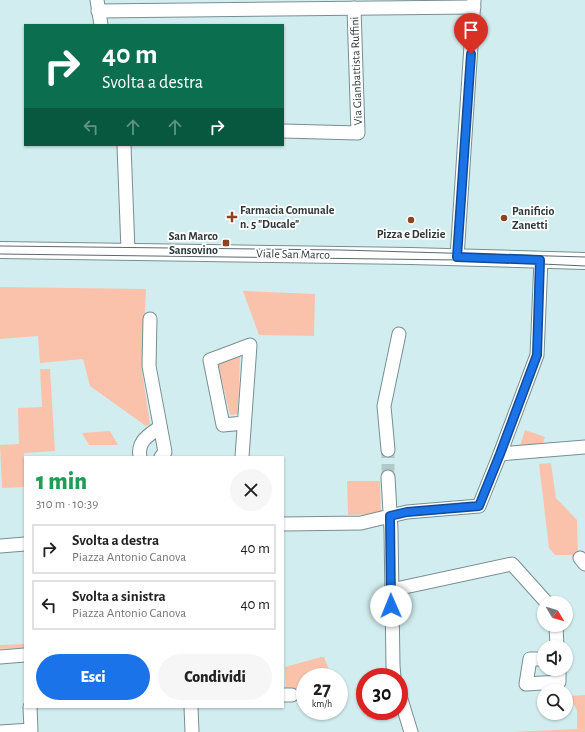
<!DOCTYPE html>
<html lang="it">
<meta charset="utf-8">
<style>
:root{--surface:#fff;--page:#f6f6f6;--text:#222;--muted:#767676;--line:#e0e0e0;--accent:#1a73e8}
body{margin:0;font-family:"Alegreya Sans",sans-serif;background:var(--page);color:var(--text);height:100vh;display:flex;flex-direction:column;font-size:15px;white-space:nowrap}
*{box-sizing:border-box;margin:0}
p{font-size:13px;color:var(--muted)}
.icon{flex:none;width:22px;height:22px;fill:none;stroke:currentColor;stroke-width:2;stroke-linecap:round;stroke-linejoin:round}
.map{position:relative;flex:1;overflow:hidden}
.sheet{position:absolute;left:24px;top:456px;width:260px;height:252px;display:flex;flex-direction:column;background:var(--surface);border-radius:0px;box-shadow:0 1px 3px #0004}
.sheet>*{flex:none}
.top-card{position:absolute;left:24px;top:24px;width:260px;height:122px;border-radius:0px;box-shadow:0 1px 3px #0004;background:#0b6e4f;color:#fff;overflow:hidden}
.needle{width:26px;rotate:128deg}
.fabs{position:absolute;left:537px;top:596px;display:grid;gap:8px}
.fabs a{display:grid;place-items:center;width:36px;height:36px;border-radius:50%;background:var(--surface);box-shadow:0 1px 3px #0004;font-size:20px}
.speed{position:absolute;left:296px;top:668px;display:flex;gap:8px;font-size:20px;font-weight:700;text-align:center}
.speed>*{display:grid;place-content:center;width:52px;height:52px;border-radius:50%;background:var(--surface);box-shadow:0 1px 3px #0004;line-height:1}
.speed small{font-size:10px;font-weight:400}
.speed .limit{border:6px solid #d22;background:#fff;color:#111}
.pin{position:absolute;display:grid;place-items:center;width:34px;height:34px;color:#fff;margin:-41px -17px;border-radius:50% 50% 50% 0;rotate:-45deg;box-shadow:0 0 4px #0007}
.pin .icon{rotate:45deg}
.me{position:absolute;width:44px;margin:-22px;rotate:359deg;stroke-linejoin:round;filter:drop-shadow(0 0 3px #0008)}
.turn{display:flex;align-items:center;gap:14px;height:84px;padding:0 12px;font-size:18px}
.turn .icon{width:52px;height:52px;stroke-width:2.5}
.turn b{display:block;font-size:28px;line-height:34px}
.lanes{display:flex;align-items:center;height:38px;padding:0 12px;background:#0003;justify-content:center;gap:20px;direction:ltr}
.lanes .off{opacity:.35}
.round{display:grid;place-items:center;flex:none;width:42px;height:42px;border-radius:21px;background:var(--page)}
.headline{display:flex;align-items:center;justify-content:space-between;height:68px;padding:0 12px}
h1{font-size:24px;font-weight:800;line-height:30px;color:#1e9e55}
.button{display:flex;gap:8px;margin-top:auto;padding:8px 12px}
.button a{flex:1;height:46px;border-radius:24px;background:var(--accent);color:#fff;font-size:16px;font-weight:800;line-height:46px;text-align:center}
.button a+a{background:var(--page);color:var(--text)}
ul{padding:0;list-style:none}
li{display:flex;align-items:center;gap:12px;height:50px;margin:0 8px 6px;padding:0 4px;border:2px solid var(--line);border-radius:0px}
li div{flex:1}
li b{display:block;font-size:15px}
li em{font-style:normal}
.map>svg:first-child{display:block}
.green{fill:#fbc2ab}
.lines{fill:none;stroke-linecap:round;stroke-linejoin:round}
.minor-tunnel{stroke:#b1c9cb;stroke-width:13;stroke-dasharray:13 6;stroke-linecap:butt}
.minor-casing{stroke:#778f91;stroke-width:15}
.tertiary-casing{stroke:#778f91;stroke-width:18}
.minor{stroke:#fff;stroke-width:13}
.tertiary{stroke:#fff;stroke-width:16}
.tram{stroke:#5b6a6b;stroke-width:1}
.route-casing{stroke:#114b97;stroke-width:10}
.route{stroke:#1a73e8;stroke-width:7}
.poi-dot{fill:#8b4323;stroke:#fff;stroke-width:1.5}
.labels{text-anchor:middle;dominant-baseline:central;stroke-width:3.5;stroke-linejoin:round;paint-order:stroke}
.street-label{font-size:12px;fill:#2d3839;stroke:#fff}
.poi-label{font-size:12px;font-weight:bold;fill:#2d3839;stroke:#fff;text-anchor:start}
</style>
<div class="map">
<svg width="585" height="732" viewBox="0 0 585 732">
<rect width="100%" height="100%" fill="#d2edef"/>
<g class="green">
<polygon points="0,287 146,289 142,371 150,424 146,426 90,386 83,359 40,363 38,336 0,339"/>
<polygon points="243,291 315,294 314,336 259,335"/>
<polygon points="240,356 238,414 230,415 218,364"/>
<polygon points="40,369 50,369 55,451 24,453 25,487 2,488 0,445 19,444 18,408 42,407"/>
<polygon points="525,430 545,437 543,443 520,446"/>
<polygon points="110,431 118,445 89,445 82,433"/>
<polygon points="551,463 556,498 577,520 578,555 555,555 549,548 539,464"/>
<polygon points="347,481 380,481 381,514 348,515"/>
<polygon points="25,644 25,648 0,649 0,645"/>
<polygon points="321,657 324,657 332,677 305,677 305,693 286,693 285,667"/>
<polygon points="585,695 585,732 512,732 577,729 577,710 569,696"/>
</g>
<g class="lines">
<polyline class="minor-tunnel" points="388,477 388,450"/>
<defs>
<g id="minor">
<polyline points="97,0 101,25"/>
<polyline points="98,11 474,7"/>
<polyline points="283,131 358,133 354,8"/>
<polyline points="124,145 128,251"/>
<polyline points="457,257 474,0"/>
<polyline points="150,319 149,366 165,452 161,457"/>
<polyline points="388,450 384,406 399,334"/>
<polyline points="500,454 585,447"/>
<path d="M 140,457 C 137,441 149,435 160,427"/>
<polyline points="242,457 250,345 210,360 223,425 244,423"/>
<polyline points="388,477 391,530 393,666 394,677"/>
<polyline points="283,524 361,523 407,512 479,506 500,454 537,355 541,260"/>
<polyline points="0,546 25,544"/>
<polyline points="580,558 585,564"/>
<polyline points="391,590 512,564 547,603"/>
<polyline points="556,625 557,647"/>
<polyline points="0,657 25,655"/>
<polyline points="544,659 530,659 526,684 559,682 559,669"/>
<polyline points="399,693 411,732"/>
<polyline points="283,695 292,695"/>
<polyline points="191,707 192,732"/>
<polyline points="0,732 31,730 30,707"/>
</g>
<polyline id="tertiary" points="0,250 411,256 585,261"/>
</defs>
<use href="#minor" class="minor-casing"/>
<use href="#tertiary" class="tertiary-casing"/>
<use href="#minor" class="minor"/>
<use href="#tertiary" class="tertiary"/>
<g class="tram">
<polyline points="0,246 341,250 585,257"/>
<polyline points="0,254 457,260 585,266"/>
</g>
</g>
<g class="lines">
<defs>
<polyline id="route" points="391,606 390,516 407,512 479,506 500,454 537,355 540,260 457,257 471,54"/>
</defs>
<use href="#route" class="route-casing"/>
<use href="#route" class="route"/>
</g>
<g class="poi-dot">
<path d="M230 211h4v4h4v4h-4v4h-4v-4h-4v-4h4z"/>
<circle cx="504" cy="218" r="4"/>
<circle cx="411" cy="220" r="4"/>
<rect x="222" y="239" width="8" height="8" rx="2"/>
</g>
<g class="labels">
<g class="street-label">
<text transform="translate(356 71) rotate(-92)">Via Gianbattista Ruffini</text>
<text transform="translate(293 254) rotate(1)">Viale San Marco</text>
</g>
<g class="poi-label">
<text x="240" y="210">Farmacia Comunale<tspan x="240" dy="14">n. 5 "Ducale"</tspan></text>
<text x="512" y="211">Panificio<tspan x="512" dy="14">Zanetti</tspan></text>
<text x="411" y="234" text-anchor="middle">Pizza e Delizie</text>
<text x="218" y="236" text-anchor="end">San Marco<tspan x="218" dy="14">Sansovino</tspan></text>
</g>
</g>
</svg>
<div class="fabs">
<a><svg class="needle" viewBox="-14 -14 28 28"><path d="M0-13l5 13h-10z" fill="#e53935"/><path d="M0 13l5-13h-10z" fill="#767676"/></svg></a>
<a><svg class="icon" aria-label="sound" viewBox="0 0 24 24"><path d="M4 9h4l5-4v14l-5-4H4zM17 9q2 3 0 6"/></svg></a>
<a><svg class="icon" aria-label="search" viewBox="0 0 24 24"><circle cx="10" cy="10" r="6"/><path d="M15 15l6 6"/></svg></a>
</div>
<div class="speed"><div>27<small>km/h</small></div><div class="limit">30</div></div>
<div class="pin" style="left:471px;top:54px;background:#d93025"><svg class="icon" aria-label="arrive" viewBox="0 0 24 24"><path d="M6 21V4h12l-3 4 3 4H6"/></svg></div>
<svg class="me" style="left:391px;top:606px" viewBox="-20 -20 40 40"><circle r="19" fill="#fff"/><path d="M0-13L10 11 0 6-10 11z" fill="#1a73e8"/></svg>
<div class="top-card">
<div class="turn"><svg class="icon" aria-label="right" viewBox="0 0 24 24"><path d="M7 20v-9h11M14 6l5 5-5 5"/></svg><div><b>40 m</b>Svolta a destra</div></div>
<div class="lanes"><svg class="icon off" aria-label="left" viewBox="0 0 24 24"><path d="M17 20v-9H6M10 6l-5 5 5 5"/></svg><svg class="icon off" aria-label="ahead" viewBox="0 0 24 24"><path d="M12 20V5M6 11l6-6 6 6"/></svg><svg class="icon off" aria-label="ahead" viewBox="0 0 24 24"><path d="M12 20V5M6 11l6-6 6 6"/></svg><svg class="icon" aria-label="right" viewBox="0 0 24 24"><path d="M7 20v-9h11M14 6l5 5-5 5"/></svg></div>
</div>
<section class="sheet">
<div class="headline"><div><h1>1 min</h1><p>310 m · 10:39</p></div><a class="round"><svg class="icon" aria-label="close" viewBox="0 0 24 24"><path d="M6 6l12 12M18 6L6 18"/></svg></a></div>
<ul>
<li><svg class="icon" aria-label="right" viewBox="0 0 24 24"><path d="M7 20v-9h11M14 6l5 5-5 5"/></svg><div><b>Svolta a destra</b><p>Piazza Antonio Canova</p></div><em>40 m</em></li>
<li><svg class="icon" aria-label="left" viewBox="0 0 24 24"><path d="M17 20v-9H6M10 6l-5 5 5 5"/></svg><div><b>Svolta a sinistra</b><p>Piazza Antonio Canova</p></div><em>40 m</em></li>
</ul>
<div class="button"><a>Esci</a><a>Condividi</a></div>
</section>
</div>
